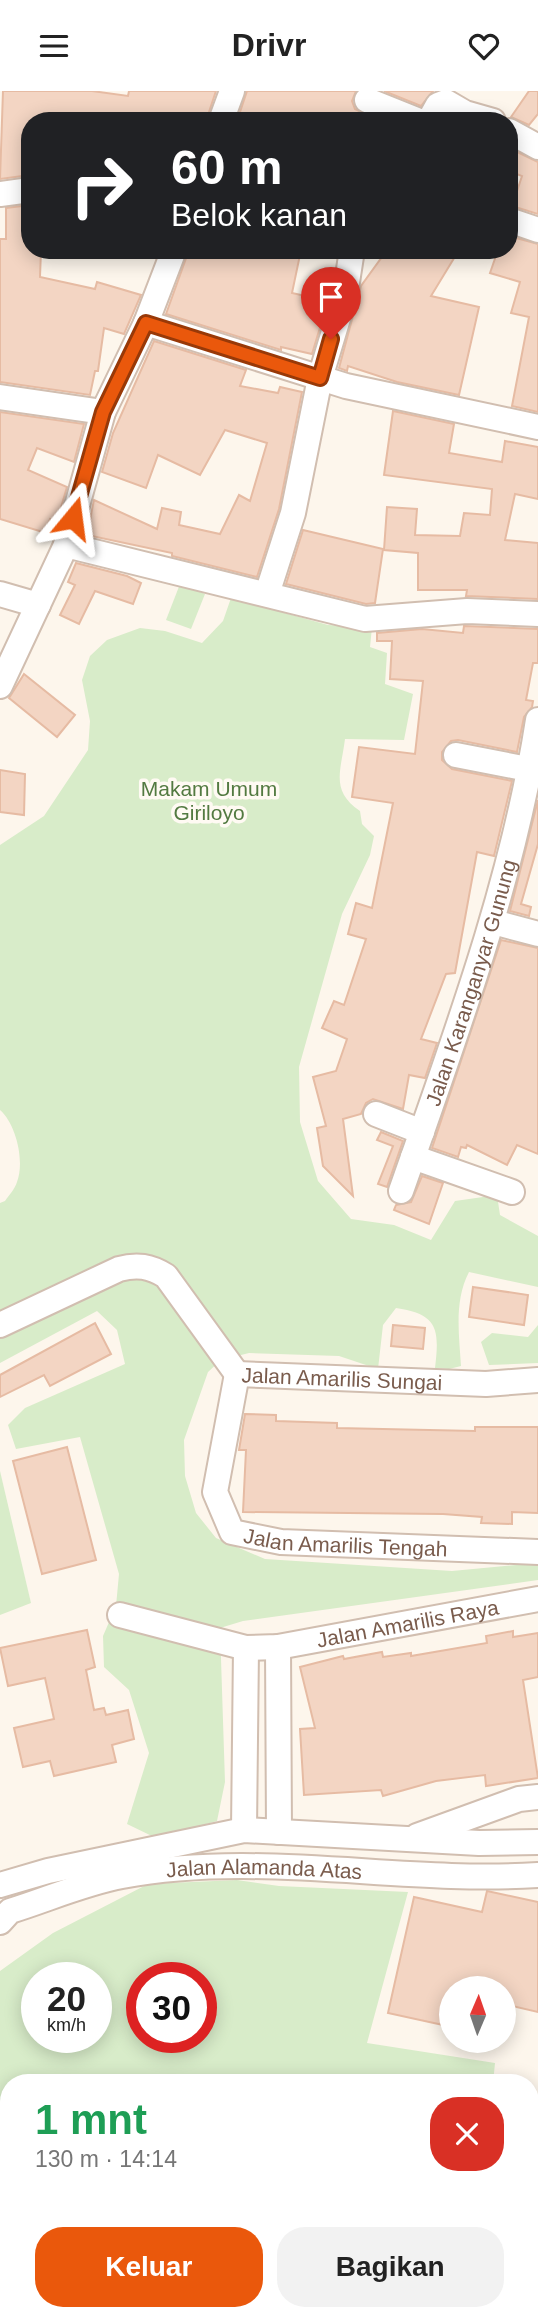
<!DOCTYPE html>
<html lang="id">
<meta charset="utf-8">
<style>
:root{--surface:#fff;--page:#f2f2f2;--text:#222;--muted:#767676;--accent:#ea580c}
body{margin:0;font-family:Arial,sans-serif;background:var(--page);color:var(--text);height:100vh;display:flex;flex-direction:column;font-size:26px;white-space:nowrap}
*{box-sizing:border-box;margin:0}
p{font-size:23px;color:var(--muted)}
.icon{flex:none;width:38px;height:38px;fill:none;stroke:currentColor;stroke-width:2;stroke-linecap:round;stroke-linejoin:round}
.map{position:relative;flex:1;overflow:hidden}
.drawer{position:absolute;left:0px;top:1983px;width:539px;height:247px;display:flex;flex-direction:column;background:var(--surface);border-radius:28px 28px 0 0;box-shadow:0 4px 18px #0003}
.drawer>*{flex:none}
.top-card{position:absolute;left:21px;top:21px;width:497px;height:147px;border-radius:28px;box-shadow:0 4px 18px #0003;background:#202124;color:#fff;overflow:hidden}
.needle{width:46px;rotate:2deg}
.buttons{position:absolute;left:439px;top:1885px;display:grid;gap:14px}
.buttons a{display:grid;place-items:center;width:77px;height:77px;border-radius:50%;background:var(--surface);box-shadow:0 4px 18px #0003;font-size:35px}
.speed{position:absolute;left:21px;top:1871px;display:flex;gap:14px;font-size:35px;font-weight:700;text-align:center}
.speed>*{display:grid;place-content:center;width:91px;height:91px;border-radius:50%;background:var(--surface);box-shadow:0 4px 18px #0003;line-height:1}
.speed small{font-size:18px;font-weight:400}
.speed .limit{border:10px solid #d22;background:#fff;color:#111}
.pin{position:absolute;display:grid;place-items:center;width:60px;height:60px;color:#fff;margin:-72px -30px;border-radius:50% 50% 50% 0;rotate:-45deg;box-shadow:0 0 7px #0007}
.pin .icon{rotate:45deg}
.me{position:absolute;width:77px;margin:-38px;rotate:16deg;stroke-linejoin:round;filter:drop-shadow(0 0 5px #0008)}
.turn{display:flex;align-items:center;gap:24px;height:147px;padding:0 35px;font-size:32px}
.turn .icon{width:91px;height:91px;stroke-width:2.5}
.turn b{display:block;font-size:49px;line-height:60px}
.round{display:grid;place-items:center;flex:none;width:74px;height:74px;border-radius:28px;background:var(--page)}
.summary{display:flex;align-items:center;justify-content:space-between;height:119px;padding:0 35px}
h1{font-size:42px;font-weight:800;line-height:52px;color:#1e9e55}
.cta{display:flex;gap:14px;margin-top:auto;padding:14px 35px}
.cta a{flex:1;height:80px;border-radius:28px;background:var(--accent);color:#fff;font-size:28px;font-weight:800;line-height:80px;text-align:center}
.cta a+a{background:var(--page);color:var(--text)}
header{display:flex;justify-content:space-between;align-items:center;height:91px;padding:0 35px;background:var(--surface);font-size:32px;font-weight:800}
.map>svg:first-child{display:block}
.green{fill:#d8ecc9;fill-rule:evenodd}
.building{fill:#f3d5c3;stroke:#e6bba3;stroke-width:2}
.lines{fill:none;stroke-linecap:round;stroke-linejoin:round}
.street-casing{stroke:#d1beb0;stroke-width:28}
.street{stroke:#fff;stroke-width:24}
.route-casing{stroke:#983908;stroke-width:18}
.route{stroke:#ea580c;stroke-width:12}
.labels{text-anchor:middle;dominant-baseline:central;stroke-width:7;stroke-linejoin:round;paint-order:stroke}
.park-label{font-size:21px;fill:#537a41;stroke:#fffaf3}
.street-label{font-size:21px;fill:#7a5c4d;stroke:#fffaf3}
</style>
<header><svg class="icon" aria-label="menu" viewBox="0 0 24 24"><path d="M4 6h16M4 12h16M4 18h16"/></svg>Drivr<svg class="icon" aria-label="heart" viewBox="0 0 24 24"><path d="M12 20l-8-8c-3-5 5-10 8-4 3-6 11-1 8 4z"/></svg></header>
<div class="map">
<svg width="538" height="2228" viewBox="0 0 538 2228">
<rect width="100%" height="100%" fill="#fdf6ec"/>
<g class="green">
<polygon points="180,493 205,503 191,538 166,529"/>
<path d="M 231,507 L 328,534 L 372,536 L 370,556 L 387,562 L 385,593 L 413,603 L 404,649 L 345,648 C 341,680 330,700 360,720 L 362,733 L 374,745 L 370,764 L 342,823 L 299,976 L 300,1031 L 318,1090 L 351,1128 L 394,1134 L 431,1149 L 455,1110 L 497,1104 L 500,1124 L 538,1145 L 538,1196 L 469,1181 C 454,1210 459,1243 461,1275 L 449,1278 L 435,1277 C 440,1237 437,1223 396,1217 L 383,1234 L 378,1278 L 339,1265 L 249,1262 L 221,1269 L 208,1281 L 184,1349 L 185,1385 L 196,1422 L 216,1447 L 265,1468 L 452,1480 L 538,1472 L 538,1489 L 243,1530 L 220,1537 L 225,1691 L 217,1730 L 156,1747 L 127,1733 L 149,1662 L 129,1599 L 104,1576 L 103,1545 L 116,1515 L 119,1483 L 80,1346 L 16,1358 L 8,1334 L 25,1317 L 125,1273 L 117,1239 L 97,1220 L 0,1272 L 0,1112 L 5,1110 C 9,1104 15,1098 17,1091 C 25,1070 16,1033 0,1019 L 0,754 L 44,725 L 88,659 L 90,630 L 82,589 L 90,565 L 107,549 L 140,537 L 165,540 L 202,552 L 223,530 Z"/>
<polygon points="538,1234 538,1272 489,1274 481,1251 492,1242 528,1246"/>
<polygon points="0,1380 31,1512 0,1524"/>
<path d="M 237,1789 L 279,1795 L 408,1801 L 367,1952 L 495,1972 L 493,1992 L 9,1992 L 9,2065 L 0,2054 L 0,1880 L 53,1842 L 148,1793 ZM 37,1886 L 96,1886 L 96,1946 L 37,1946 ZM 142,1886 L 201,1886 L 201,1946 L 142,1946 Z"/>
<polygon points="112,2221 246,2221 251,2228 117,2228"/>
</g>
<g class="building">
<polygon points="3,0 92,0 128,5 129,0 216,0 206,30 30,30 30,84 0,88"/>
<polygon points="247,0 356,0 352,10 355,18 379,30 237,30"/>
<polygon points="384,0 433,0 421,15"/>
<polygon points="529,0 538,0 538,23 529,34 511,26"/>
<polygon points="509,57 538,71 538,123 512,115 522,85 509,80"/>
<polygon points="30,114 30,159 41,159 40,186 95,198 97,191 141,204 124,243 104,237 98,280 95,280 90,304 0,291 0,148 6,148 6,117"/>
<polygon points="509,145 538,153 538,321 512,315 529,226 511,222 520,191 490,182 498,159 509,159"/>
<polygon points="189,159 301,159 292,202 328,210 312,263 281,256 281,259 166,223"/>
<polygon points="387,159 459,159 431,205 479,216 459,304 397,291 348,275 347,280 339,277 361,195"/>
<polygon points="154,250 246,279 240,295 278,302 280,296 302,301 279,418 257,486 172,465 172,462 87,444 94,409 157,438 162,417 181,421 179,434 220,443 239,404 250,410 267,352 225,339 200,384 158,364 146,397 102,381 113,342"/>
<polygon points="393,320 454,333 449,362 502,371 505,350 538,356 538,408 515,403 505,449 538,452 538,508 466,505 467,499 418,499 418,462 384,459 387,416 417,418 415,444 460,445 464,422 490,424 492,398 384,384"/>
<polygon points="0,321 84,333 74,371 37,357 28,379 67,396 57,430 50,428 46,442 0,428"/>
<polygon points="303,439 383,458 375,512 366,513 286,493"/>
<polygon points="76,472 127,485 141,492 133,513 95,500 79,533 60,524 75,494 68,491"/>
<polygon points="464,535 538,538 538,572 533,572 526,609 533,610 532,616 524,626 517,661 458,649 451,650 442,661 442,669 452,678 512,690 494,765 477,761 455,882 446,883 421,948 437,952 425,987 409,984 403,1018 373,1008 366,1012 361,1023 343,1028 353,1105 323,1075 317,1037 326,1035 313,986 336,980 347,948 322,937 334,910 344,914 366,848 348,843 356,812 372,817 393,712 352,706 359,656 415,663 423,590 390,588 392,550 377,550 377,542 422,538 463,542"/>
<polygon points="24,583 75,624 57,646 9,607"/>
<polygon points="0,679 25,683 24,724 0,721"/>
<polygon points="538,709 538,753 521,813 531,816 529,825 510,820"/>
<polygon points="501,849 538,857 538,1063 517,1054 507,1074 467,1054 466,1057 461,1056 458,1066 432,1057"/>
<polygon points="381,1041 403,1050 387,1096 378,1093 393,1055 377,1049"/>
<polygon points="422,1085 443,1092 429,1133 394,1119 396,1114 411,1111"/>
<polygon points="473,1196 528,1204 524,1234 469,1226"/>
<polygon points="95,1232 111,1263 50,1295 44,1284 0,1306 0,1284"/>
<polygon points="393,1234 425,1237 423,1258 391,1255"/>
<polygon points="245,1323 276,1324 276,1330 337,1332 337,1337 475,1340 475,1336 538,1336 538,1422 512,1421 512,1433 481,1432 482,1426 443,1423 243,1421 246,1359 239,1359"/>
<polygon points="67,1356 96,1469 42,1483 13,1370"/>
<polygon points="87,1539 95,1576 86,1579 94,1619 104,1617 106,1624 128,1619 134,1648 112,1654 116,1671 54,1685 50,1670 23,1676 14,1637 54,1628 45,1587 8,1595 0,1557"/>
<polygon points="513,1540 513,1546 538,1542 538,1586 523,1589 538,1687 486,1695 485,1684 436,1690 383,1705 381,1699 304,1704 300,1638 315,1637 300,1576 343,1565 344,1568 382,1561 383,1566 411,1562 411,1565 487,1552 486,1545"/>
<polygon points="487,1800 538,1811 538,1921 504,1913 504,1897 452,1897 452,1936 388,1922 414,1806 482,1821"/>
</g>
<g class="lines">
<defs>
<g id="street">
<polyline points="367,9 419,30"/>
<polyline points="221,30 232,0"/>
<polyline points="429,30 438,14 446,11 465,22 493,30"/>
<polyline points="509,40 538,56"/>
<polyline points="0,103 30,99"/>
<polyline points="509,129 538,139"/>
<polyline points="146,232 346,295 538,336"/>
<polyline points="0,306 103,321"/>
<polyline points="66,454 365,528 467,520 538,523"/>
<polyline points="0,503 38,514"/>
<polyline points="267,503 293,422 320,287 345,204 352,159"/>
<polyline points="0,595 66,454 103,321 146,232 174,159"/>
<polyline points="456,664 538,680"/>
<polyline points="493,831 538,843"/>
<polyline points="376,1023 422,1041"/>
<polyline points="413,1066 512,1101"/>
<path id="s1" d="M 401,1100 C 455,946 513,791 538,629"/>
<path d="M 0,1234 L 119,1178 C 137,1173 150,1175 166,1185 L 237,1283"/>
<path id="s2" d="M 237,1283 L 215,1401 L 232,1441 L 281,1451 L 538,1461"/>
<path id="s3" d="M 237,1283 L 486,1293 L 538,1289"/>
<path id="s4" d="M 120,1524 L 246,1557 L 278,1556 L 538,1508"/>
<polyline points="278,1556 279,1741"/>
<polyline points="244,1739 246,1557"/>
<polyline points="417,1745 519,1708 538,1706"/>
<polyline points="0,1794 48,1780 244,1739 479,1752 538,1751"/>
<path id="s5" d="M 0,1831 L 10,1820 C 46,1809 84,1792 122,1785 C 259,1759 400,1793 538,1784"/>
<polyline points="0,2093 9,2107"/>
<polyline points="530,2121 538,2123"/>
<polyline points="82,2221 87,2228"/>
</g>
</defs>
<use href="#street" class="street-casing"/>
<use href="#street" class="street"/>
</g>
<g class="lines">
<defs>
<polyline id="route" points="73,427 103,321 146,232 320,287 331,248"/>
</defs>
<use href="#route" class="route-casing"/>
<use href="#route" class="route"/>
</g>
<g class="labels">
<g class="park-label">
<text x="209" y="697">Makam Umum<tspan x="209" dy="24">Giriloyo</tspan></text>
</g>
<g class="street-label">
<text stroke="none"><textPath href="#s1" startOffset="220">Jalan Karanganyar Gunung</textPath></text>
<text stroke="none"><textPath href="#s3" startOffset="105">Jalan Amarilis Sungai</textPath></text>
<text stroke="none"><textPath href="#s2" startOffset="278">Jalan Amarilis Tengah</textPath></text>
<text stroke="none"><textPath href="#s4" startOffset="294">Jalan Amarilis Raya</textPath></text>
<text stroke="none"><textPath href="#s5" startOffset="275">Jalan Alamanda Atas</textPath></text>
</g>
</g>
</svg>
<div class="buttons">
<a><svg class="needle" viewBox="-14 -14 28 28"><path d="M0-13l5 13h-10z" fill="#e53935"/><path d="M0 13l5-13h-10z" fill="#767676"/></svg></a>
</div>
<div class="speed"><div>20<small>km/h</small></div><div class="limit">30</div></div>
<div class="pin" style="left:331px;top:248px;background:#d93025"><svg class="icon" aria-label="arrive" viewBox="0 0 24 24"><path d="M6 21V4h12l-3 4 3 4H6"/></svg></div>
<svg class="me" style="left:73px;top:427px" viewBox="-20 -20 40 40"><path d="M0-17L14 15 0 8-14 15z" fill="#ea580c" stroke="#fff" stroke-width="4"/></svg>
<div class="top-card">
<div class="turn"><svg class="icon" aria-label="right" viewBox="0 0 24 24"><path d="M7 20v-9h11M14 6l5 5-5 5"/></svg><div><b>60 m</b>Belok kanan</div></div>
</div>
<section class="drawer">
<div class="summary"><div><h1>1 mnt</h1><p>130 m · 14:14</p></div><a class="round" style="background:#d93025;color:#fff"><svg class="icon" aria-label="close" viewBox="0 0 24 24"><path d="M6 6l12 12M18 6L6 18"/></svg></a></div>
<div class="cta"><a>Keluar</a><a>Bagikan</a></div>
</section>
</div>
